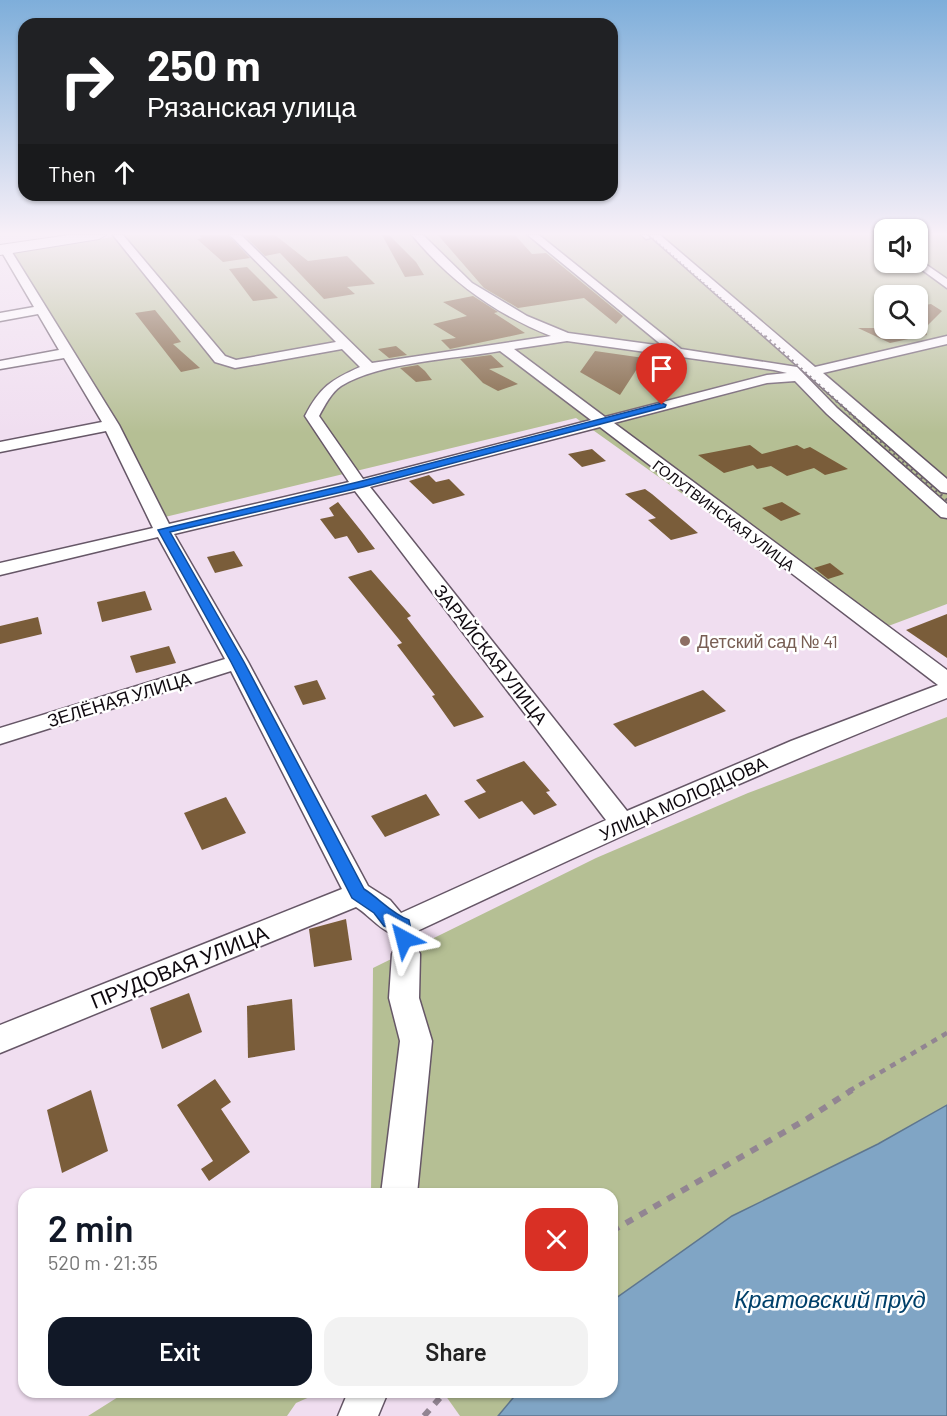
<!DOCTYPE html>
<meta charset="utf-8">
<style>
:root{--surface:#fff;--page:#f2f2f2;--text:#222;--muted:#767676;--accent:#111827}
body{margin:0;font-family:Barlow,sans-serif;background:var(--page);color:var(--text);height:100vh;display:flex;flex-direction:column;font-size:22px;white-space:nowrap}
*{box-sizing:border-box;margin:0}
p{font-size:20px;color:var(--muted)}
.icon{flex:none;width:33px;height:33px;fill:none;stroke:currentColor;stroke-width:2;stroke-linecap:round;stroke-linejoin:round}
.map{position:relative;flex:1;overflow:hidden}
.sheet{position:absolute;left:18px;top:1188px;width:600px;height:210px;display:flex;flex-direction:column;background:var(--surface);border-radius:18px;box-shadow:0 2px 4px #0004}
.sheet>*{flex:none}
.banner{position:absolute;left:18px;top:18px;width:600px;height:183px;border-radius:18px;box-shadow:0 2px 4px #0004;background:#202124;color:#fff;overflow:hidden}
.fabs{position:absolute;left:874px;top:219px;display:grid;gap:12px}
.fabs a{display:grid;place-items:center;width:54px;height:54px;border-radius:12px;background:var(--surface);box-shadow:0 2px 4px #0004;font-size:30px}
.pin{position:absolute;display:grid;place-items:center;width:51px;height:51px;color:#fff;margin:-62px -26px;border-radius:50% 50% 50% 0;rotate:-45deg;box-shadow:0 0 6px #0007}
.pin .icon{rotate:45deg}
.me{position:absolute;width:66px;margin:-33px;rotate:322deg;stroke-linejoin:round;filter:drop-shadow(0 0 4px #0008)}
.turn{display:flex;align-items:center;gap:21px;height:126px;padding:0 30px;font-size:27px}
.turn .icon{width:78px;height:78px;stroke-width:2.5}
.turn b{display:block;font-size:42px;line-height:51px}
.then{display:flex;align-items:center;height:57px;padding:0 30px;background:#0003;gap:12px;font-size:22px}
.round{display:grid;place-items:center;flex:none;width:63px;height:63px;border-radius:18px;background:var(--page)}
.summary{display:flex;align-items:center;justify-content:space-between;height:102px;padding:0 30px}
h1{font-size:36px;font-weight:600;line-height:45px;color:var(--accent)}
.cta{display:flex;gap:12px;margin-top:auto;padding:12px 30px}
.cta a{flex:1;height:69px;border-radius:18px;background:var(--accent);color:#fff;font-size:24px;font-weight:600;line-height:69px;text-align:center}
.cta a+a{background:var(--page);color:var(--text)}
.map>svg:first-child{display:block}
.green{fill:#b5bf94;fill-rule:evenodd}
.water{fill:#80a5c5;stroke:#5e768e;stroke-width:1.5}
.building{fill:#7a5d3a}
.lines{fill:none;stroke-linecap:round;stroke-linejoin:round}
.lane-casing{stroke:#665767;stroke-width:3}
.street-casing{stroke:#665767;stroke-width:3}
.primary-casing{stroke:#665767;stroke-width:2}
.path-far1{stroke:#928592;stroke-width:4.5;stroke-dasharray:6 6;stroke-linecap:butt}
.path{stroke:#928592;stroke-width:6;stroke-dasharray:8 8;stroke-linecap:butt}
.lane{fill:#fff;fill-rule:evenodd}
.street{fill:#fff;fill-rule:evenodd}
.primary{fill:#fff;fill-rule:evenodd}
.rail-far2{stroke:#736873;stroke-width:2;stroke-dasharray:1.5 3;stroke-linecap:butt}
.rail-far1{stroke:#736873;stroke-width:3;stroke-dasharray:2 4;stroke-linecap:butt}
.rail{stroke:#736873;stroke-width:4;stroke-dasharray:2 4.5;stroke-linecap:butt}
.route{fill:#1a73e8;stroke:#114b97;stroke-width:1.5}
.education-dot{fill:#8d6e63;stroke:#fff;stroke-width:2}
.labels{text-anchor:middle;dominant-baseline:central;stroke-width:5;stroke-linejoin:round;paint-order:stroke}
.far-street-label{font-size:15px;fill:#0f090f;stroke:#fff}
.education-label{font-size:18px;fill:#785e54;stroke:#fff;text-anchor:start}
.street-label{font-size:18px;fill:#0f090f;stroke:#fff}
.near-street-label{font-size:21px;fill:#0f090f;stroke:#fff}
.near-water-label{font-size:24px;font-style:italic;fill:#00406a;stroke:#fff}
</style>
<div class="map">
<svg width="947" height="1416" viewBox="0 0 947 1416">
<rect width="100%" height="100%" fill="#f0def0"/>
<g class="green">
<path d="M 126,235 L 885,235 L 885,262 L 918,262 L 918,235 L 947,235 L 947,604 L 875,631 L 576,418 L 165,517 L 122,430 L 13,252 ZM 885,296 L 918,296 L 918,328 L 885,328 Z"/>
<polygon points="947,717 947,1105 878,1144 732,1216 612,1301 612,1194 371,1194 373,968 596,858 748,793"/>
<polygon points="126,1392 321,1392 296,1403 287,1416 88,1416"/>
<polygon points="443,1392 518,1392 498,1416 460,1416"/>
</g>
<polygon class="water" points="947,1105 947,1416 498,1416 518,1392 612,1392 612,1301 732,1216 878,1144"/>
<g class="building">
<polygon points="199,235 228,235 250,258 223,262 197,239 202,238"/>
<polygon points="244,235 275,235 308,261 347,256 375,284 347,287 355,294 324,299 280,253 265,256"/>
<polygon points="382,235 389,235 416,262 424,275 405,277"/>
<polygon points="438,235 515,235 532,254 546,253 623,316 616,324 584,298 518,308 484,288"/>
<polygon points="247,267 278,298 253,301 229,269"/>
<polygon points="473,296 498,312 494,313 525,333 450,349 441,340 456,338 433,324 467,316 443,302"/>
<polygon points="931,304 942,311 925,328 927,335 890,343 858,328 918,328 918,306"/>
<polygon points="155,310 181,342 173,344 200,368 181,372 135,313"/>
<polygon points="396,346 407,355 389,358 378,349"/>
<polygon points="595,351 644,358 620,395 580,372"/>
<polygon points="491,355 504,367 489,369 518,384 498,391 483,383 460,359"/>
<polygon points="418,365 425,371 432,380 416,382 400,368"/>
<polygon points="750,445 762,454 797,445 804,449 810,447 848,469 825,475 814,468 787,476 771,466 757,469 753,465 724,473 698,455"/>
<polygon points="592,449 606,461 582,467 568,454"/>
<polygon points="429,475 436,482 449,479 465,495 433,504 409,481"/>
<polygon points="645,489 652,494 698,533 671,540 648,520 656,518 625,494"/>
<polygon points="338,502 362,532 375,549 358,553 347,536 335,539 320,519 334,516 329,508"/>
<polygon points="782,502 801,514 781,521 762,508"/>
<polygon points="234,551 243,566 215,573 207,557"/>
<polygon points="830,563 844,574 828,579 814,568"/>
<polygon points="371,570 411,616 407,618 484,717 454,727 432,696 435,695 397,645 402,643 348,577"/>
<polygon points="145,591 152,610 102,622 97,602"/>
<polygon points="947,614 947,658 906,630"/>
<polygon points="38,617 42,634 0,644 0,626"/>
<polygon points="169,646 176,663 136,673 130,656"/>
<polygon points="317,680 326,699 303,705 294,686"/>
<polygon points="703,690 726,711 635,747 613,724"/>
<polygon points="524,761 550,791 546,792 557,805 534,815 522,801 479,819 464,801 486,792 476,780"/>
<polygon points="426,794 440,815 385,837 371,816"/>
<polygon points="226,797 246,833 202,850 184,813"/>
<polygon points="346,919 352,960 314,967 309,929"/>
<polygon points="189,993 202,1032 162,1049 150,1008"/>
<polygon points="292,999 295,1050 248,1058 247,1006"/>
<polygon points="215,1079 231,1102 221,1109 250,1152 209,1181 201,1169 213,1161 177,1105"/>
<polygon points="91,1090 108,1151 62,1173 47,1110"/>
</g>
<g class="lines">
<defs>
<polygon id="lane" points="642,235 647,235 650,238 646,239"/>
<g id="street">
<path d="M 113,235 L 123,235 L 225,356 L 236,360 L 336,342 L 230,235 L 241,235 L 372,363 L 551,336 C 495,314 450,281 412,235 L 423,235 L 472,283 L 527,316 L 568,333 L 663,346 L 528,235 L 539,235 L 681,349 L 797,367 L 837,408 L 947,504 L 947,518 L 941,517 L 827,414 L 795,381 L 767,383 L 614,423 L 947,670 L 947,698 C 765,769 589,850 413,933 C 387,942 375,919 356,907 L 0,1053 L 0,1025 L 342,889 L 231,671 L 0,744 L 0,728 L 225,659 L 158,537 L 0,575 L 0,563 L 153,528 L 106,431 L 0,452 L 0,442 L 102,422 L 64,358 L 0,369 L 0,361 L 59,350 L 38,314 L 0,321 L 0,313 L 34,307 L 0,249 L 1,247 L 10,249 L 119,425 L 169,524 L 349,482 L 305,416 C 320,387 331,380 360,367 L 342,349 L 235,368 L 215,362 ZM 567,341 L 774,370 L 787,373 L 767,375 L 605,417 L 514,349 ZM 500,351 L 591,420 L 363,479 L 319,416 C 325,405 331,393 341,386 C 380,362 455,359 500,351 ZM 600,427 L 938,685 L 791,741 L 627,811 L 370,487 ZM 355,491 L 606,820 L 401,913 L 390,900 L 368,886 L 248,662 L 174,534 Z"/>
<polygon points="649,235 660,235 815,367 947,336 947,344 823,373 947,479 947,493 941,492"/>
<polygon points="877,235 885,235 885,241"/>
<polygon points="918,259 947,279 947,288 914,264 913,262 918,262"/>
<polygon points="406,942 416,945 420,954 419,998 432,1041 417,1194 381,1194 400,1041 389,998 392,954 396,945"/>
<polygon points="348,1392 388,1392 378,1416 338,1416"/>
</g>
<polygon id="primary" points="69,235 106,235 99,239 0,255 0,245"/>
</defs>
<use href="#lane" class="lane-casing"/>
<use href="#street" class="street-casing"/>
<use href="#primary" class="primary-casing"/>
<polyline class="path-far1" points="849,1091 947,1033"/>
<g class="path">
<polyline points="612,1231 807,1119 852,1090"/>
<polyline points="424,1416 445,1392"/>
</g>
<use href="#lane" class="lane"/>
<use href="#street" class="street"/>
<use href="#primary" class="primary"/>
<polyline class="rail-far2" points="649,235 766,338"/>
<polyline class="rail-far1" points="765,336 908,466"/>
<polyline class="rail" points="906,465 947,501"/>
</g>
<linearGradient id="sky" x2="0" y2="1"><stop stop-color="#7eaeda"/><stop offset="0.54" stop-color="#f8f0f8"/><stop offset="1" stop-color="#f8f0f8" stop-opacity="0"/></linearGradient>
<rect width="947" height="433" fill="url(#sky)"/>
<path class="route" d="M 662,403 L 666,405 L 665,407 L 363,487 L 170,532 L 244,662 L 364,889 C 380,899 392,914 409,920 L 413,939 L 411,944 L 404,946 L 398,944 L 395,929 L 384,926 L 374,913 L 352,898 L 231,662 L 158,530 L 358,482 Z"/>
<circle class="education-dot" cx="685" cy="641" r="6"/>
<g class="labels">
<g class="far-street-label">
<text transform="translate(724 515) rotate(37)">ГОЛУТВИНСКАЯ УЛИЦА</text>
</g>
<g class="education-label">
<text x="697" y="641">Детский сад № 41</text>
</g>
<g class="street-label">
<text transform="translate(491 654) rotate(52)">ЗАРАЙСКАЯ УЛИЦА</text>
<text transform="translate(119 699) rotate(-17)">ЗЕЛЁНАЯ УЛИЦА</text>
<text transform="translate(683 798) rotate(-24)">УЛИЦА МОЛОДЦОВА</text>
</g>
<g class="near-street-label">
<text transform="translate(179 966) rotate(-22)">ПРУДОВАЯ УЛИЦА</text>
</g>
<g class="near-water-label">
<text x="830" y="1298">Кратовский пруд</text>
</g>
</g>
</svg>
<div class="fabs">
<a><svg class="icon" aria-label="sound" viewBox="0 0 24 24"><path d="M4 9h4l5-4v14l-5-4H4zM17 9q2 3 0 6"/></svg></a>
<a><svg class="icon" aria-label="search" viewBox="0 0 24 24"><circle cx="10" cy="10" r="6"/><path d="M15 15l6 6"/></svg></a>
</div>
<div class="pin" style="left:662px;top:405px;background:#d93025"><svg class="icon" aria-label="arrive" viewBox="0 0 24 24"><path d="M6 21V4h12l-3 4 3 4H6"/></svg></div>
<svg class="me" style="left:404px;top:939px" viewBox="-20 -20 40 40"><path d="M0-17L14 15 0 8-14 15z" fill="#1a73e8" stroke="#fff" stroke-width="4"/></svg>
<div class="banner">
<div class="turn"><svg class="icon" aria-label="right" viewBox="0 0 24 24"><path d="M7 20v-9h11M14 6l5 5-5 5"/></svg><div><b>250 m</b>Рязанская улица</div></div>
<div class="then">Then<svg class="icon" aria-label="ahead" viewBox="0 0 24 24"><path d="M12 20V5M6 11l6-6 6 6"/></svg></div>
</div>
<section class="sheet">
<div class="summary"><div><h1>2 min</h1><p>520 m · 21:35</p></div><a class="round" style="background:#d93025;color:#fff"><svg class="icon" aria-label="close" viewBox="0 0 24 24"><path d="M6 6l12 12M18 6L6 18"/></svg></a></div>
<div class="cta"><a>Exit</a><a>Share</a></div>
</section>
</div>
